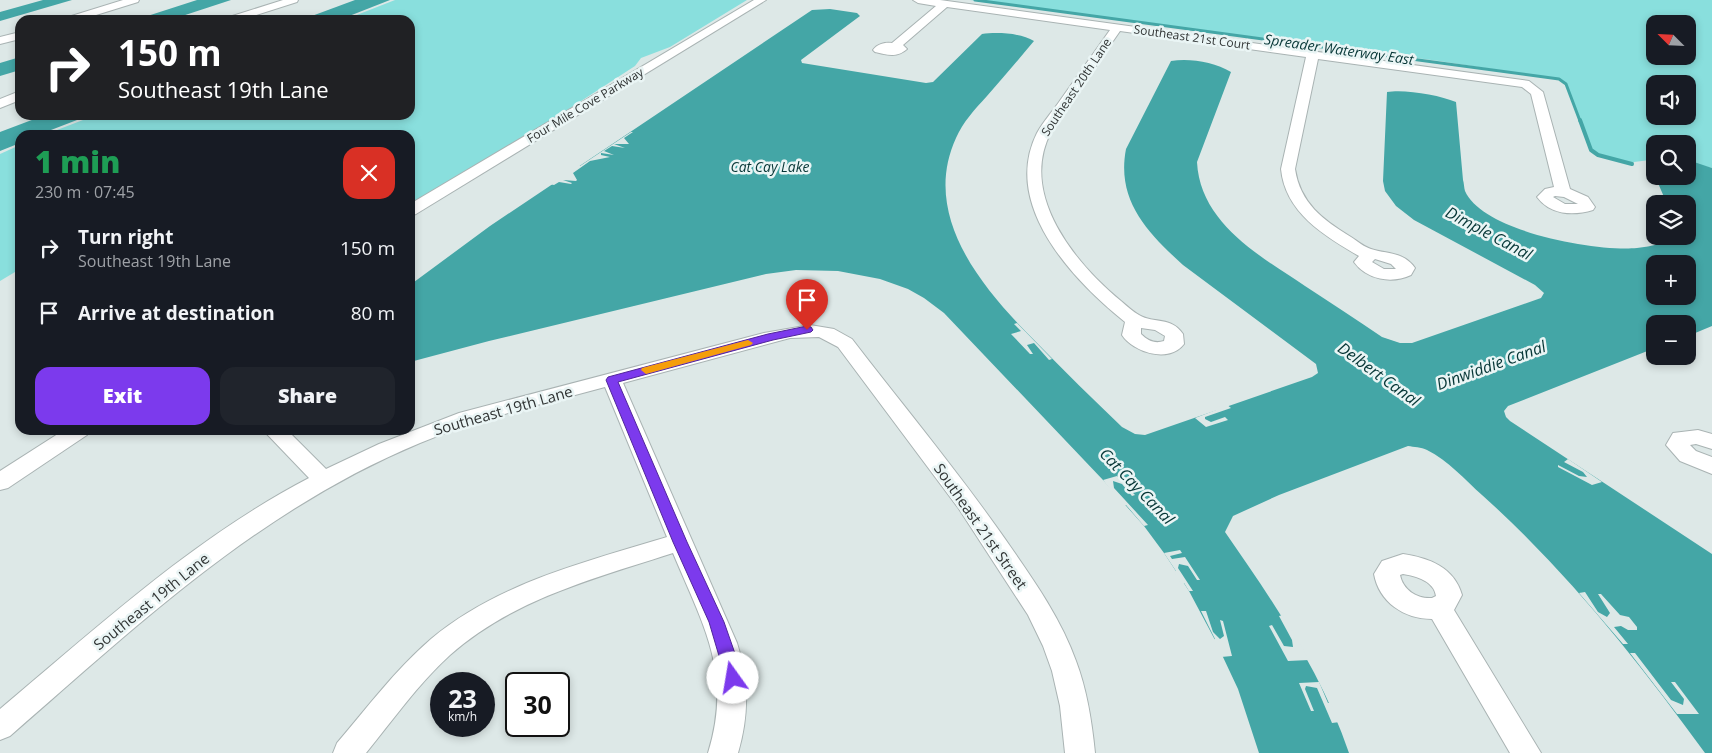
<!DOCTYPE html>
<meta charset="utf-8">
<style>
:root{--surface:#171b24;--page:#20242c;--text:#f1f3f6;--muted:#9ea1a6;--accent:#7c3aed}
body{margin:0;font-family:"Open Sans",sans-serif;background:var(--page);color:var(--text);height:100vh;display:flex;flex-direction:column;font-size:19px;white-space:nowrap}
*{box-sizing:border-box;margin:0}
p{font-size:16px;color:var(--muted)}
.icon{flex:none;width:28px;height:28px;fill:none;stroke:currentColor;stroke-width:2;stroke-linecap:round;stroke-linejoin:round}
.map{position:relative;flex:1;overflow:hidden}
.sheet{position:absolute;left:15px;top:130px;width:400px;height:305px;display:flex;flex-direction:column;background:var(--surface);border-radius:15px;box-shadow:0 2px 8px #0003}
.sheet>*{flex:none}
.top-card{position:absolute;left:15px;top:15px;width:400px;height:105px;border-radius:15px;box-shadow:0 2px 8px #0003;background:#202124;color:#fff;overflow:hidden}
.needle{width:32px;rotate:294deg}
.buttons{position:absolute;left:1646px;top:15px;display:grid;gap:10px}
.buttons a{display:grid;place-items:center;width:50px;height:50px;border-radius:10px;background:var(--surface);box-shadow:0 2px 8px #0003;font-size:25px}
.speed{position:absolute;left:430px;top:672px;display:flex;gap:10px;font-size:25px;font-weight:700;text-align:center}
.speed>*{display:grid;place-content:center;width:65px;height:65px;border-radius:50%;background:var(--surface);box-shadow:0 2px 8px #0003;line-height:1}
.speed small{font-size:12px;font-weight:400}
.speed .limit{border:2px solid #111;border-radius:8px;background:#fff;color:#111}
.pin{position:absolute;display:grid;place-items:center;width:42px;height:42px;color:#fff;margin:-51px -21px;border-radius:50% 50% 50% 0;rotate:-45deg;box-shadow:0 0 5px #0007}
.pin .icon{rotate:45deg}
.me{position:absolute;width:55px;margin:-28px;rotate:347deg;stroke-linejoin:round;filter:drop-shadow(0 0 4px #0008)}
.turn{display:flex;align-items:center;gap:18px;height:105px;padding:0 20px;font-size:22px}
.turn .icon{width:65px;height:65px;stroke-width:2.5}
.turn b{display:block;font-size:35px;line-height:42px}
.round{display:grid;place-items:center;flex:none;width:52px;height:52px;border-radius:15px;background:var(--page)}
.headline{display:flex;align-items:center;justify-content:space-between;height:85px;padding:0 20px}
h1{font-size:30px;font-weight:800;line-height:38px;color:#1e9e55}
.cta{display:flex;gap:10px;margin-top:auto;padding:10px 20px}
.cta a{flex:1;height:58px;border-radius:15px;background:var(--accent);color:#fff;font-size:20px;font-weight:800;line-height:58px;text-align:center}
.cta a+a{background:var(--page);color:var(--text)}
ul{padding:0;list-style:none}
li{display:flex;align-items:center;gap:15px;height:65px;padding:0 20px}
li div{flex:1}
li b{display:block;font-size:19px}
li em{font-style:normal}
.map>svg:first-child{display:block}
.green{fill:#89dfdd;fill-rule:evenodd}
.water{fill:#44a6a6;fill-rule:evenodd}
.pier{fill:#dde8e7}
.lines{fill:none;stroke-linecap:round;stroke-linejoin:round}
.stream-far1{stroke:#44a6a6;stroke-width:3}
.stream{stroke:#44a6a6;stroke-width:4}
.street-casing{stroke:#a9b3b3;stroke-width:2}
.street{fill:#fff;fill-rule:evenodd}
.route{fill:#7c3aed;stroke:#51269a}
.slow{fill:#f59e0b}
.labels{text-anchor:middle;dominant-baseline:central;stroke-width:5;stroke-linejoin:round;paint-order:stroke}
.far-street-label{font-size:12px;fill:#303434;stroke:#eaf5f5}
.far-water-label{font-size:14px;font-style:italic;fill:#063636;stroke:#eaf5f5}
.street-label{font-size:15px;fill:#303434;stroke:#eaf5f5}
.water-label{font-size:16px;font-style:italic;fill:#063636;stroke:#eaf5f5}
</style>
<div class="map">
<svg width="1712" height="753" viewBox="0 0 1712 753">
<rect width="100%" height="100%" fill="#dde8e7"/>
<g class="green">
<polygon points="395,0 747,0 670,47 641,58 635,66 410,212 410,135 44,135 96,115 410,115 410,20 344,20"/>
<path d="M 970,0 L 1712,0 L 1712,168 L 1688,162 L 1688,144 L 1655,144 L 1655,161 L 1650,160 L 1634,162 L 1632,164 L 1598,155 L 1591,150 L 1566,85 L 1558,79 L 1439,61 ZM 1655,24 L 1688,24 L 1688,56 L 1655,56 ZM 1655,84 L 1688,84 L 1688,116 L 1655,116 Z"/>
<polygon points="20,145 20,269 0,281 0,154"/>
</g>
<g class="water">
<polygon points="43,0 72,0 0,21 0,12"/>
<polygon points="197,0 231,0 170,20 135,20"/>
<polygon points="355,0 390,0 339,20 301,20"/>
<path d="M 830,9 L 857,13 L 860,16 L 801,60 L 802,63 L 926,83 L 933,82 L 982,34 C 997,32 1021,33 1034,41 C 1018,60 1003,78 987,96 C 975,109 963,122 956,138 C 920,217 984,290 1036,342 C 1064,371 1093,399 1122,427 L 1135,434 L 1145,435 L 1312,377 L 1318,373 L 1316,364 L 1183,265 C 1148,233 1116,201 1126,149 L 1171,61 C 1190,58 1214,62 1231,72 L 1197,162 C 1200,223 1260,256 1305,286 C 1331,303 1357,320 1382,337 L 1400,343 L 1412,343 L 1541,298 L 1544,293 L 1535,285 L 1414,220 L 1396,206 L 1385,191 L 1383,181 L 1387,92 C 1405,89 1439,95 1456,102 L 1463,180 C 1464,183 1464,188 1465,191 C 1483,232 1597,252 1637,248 C 1644,247 1652,246 1659,244 C 1664,242 1668,238 1672,236 C 1676,235 1683,236 1688,236 L 1688,204 L 1667,204 L 1655,176 L 1688,176 L 1688,160 L 1712,168 L 1712,326 L 1688,336 L 1688,324 L 1655,324 L 1655,348 L 1508,406 L 1504,411 L 1506,417 L 1510,421 L 1712,554 L 1712,753 L 1705,753 C 1638,661 1567,571 1482,495 C 1465,480 1448,460 1427,450 C 1421,447 1414,447 1408,446 L 1279,495 L 1233,516 L 1225,532 C 1273,601 1322,673 1349,753 L 1259,753 L 1238,689 L 1215,640 L 1189,591 L 1164,553 L 1144,526 L 1103,480 L 944,313 L 924,298 L 908,289 L 880,279 L 838,271 L 796,270 L 766,274 L 489,341 L 410,362 L 410,285 L 490,226 L 812,10 ZM 1655,264 L 1688,264 L 1688,296 L 1655,296 Z"/>
<polygon points="20,57 20,70 0,76 0,63"/>
<polygon points="45,115 90,115 38,135 20,135 20,143 0,151 0,132"/>
</g>
<g class="pier">
<polygon points="631,132 633,132 624,138 629,144 614,144 625,148 612,146 604,151 614,155 601,153 601,155 610,157 590,161 573,173 577,180 576,181 563,180 572,183 571,184 559,182 554,185 549,184 577,165 580,166"/>
<polygon points="1017,323 1052,359 1049,360 1034,343 1027,345 1033,354 1030,354 1011,334 1021,331 1014,324"/>
<polygon points="1226,404 1231,408 1205,417 1205,419 1211,422 1225,417 1228,420 1206,427 1195,418 1216,410 1214,408"/>
<polygon points="1568,459 1602,482 1592,485 1558,467 1558,465 1579,476 1587,477 1583,472 1564,462"/>
<polygon points="1117,476 1135,495 1132,496 1122,484 1113,481 1114,488 1148,525 1144,526 1126,505 1123,506 1103,480"/>
<polygon points="1180,550 1182,553 1170,556 1172,559 1185,557 1200,580 1197,580 1188,566 1179,564 1178,568 1193,591 1189,591 1184,583 1181,584 1174,572 1176,571 1164,553"/>
<polygon points="1585,592 1598,612 1607,617 1610,613 1598,594 1601,594 1620,615 1629,617 1637,627 1637,630 1628,630 1621,626 1614,627 1628,644 1623,644 1579,593"/>
<polygon points="1201,611 1206,611 1213,632 1220,639 1224,636 1220,620 1223,621 1232,656 1221,657 1212,640 1215,639"/>
<polygon points="1283,615 1309,660 1288,661 1269,626 1272,625 1284,646 1293,647 1292,640 1279,616"/>
<polygon points="1630,653 1635,653 1671,700 1683,705 1684,699 1671,682 1675,682 1699,714 1677,714"/>
<polygon points="1319,682 1328,703 1331,703 1340,722 1332,723 1317,688 1306,686 1305,689 1314,711 1311,711 1299,683"/>
</g>
<g class="lines">
<polyline class="stream-far1" points="975,0 1559,79 1566,84 1580,121"/>
<polyline class="stream" points="1580,120 1591,150 1598,155 1632,164"/>
<defs>
<g id="street">
<polygon points="123,0 139,0 138,2 80,20 64,20 65,18"/>
<polygon points="283,0 298,0 297,2 241,20 225,20 226,18"/>
<polygon points="754,0 766,0 416,214 410,216 410,204"/>
<path d="M 913,0 L 940,0 L 1529,81 L 1543,92 L 1570,189 L 1588,197 L 1595,207 L 1593,210 C 1573,216 1550,215 1537,197 L 1545,189 L 1554,187 L 1531,94 L 1522,87 L 1318,59 L 1295,169 C 1300,203 1323,220 1351,237 C 1357,241 1364,247 1371,249 C 1387,254 1404,252 1415,268 L 1411,275 C 1392,284 1367,280 1354,262 L 1359,256 C 1324,236 1285,212 1281,169 L 1306,57 L 1120,31 C 1104,54 1088,77 1073,101 C 1066,111 1057,121 1051,132 C 1018,195 1076,264 1121,301 C 1127,306 1133,312 1139,315 C 1154,324 1171,316 1183,334 L 1184,344 C 1169,364 1133,352 1122,335 L 1125,322 C 1073,280 1001,205 1037,133 C 1043,122 1052,112 1059,102 C 1076,78 1093,54 1110,30 L 947,7 L 903,45 L 907,49 C 897,58 887,55 875,52 L 873,50 C 877,44 885,42 892,43 L 936,6 L 918,3 ZM 1555,196 L 1564,197 L 1578,204 L 1565,204 L 1553,197 ZM 1375,259 L 1391,264 L 1396,269 L 1384,269 L 1372,262 ZM 1141,328 L 1155,330 L 1165,336 L 1164,341 C 1155,344 1148,341 1141,334 Z"/>
<polygon points="20,32 20,39 0,44 0,37"/>
<polygon points="20,91 20,100 0,108 0,99"/>
<path d="M 810,325 L 834,329 L 852,339 C 905,408 961,475 1010,546 C 1035,582 1061,619 1076,661 C 1087,690 1092,722 1095,753 L 1065,753 L 1060,706 L 1052,671 L 1043,646 L 1028,615 L 959,509 L 838,347 L 819,337 L 790,338 L 623,383 L 737,643 C 749,681 749,715 738,753 L 708,753 C 733,673 703,625 673,553 C 596,578 513,599 450,655 C 418,684 393,720 366,753 L 333,753 L 337,743 C 367,708 396,669 431,639 C 498,583 585,562 667,537 L 605,387 C 543,404 480,418 420,443 C 259,510 140,623 10,736 L 0,740 L 0,709 C 98,627 194,538 309,478 L 263,430 L 287,430 L 326,469 L 379,444 L 459,413 L 764,333 Z"/>
<polygon points="64,430 90,430 87,435 8,488 0,490 0,471"/>
<polygon points="1698,430 1712,434 1712,449 1696,444 1690,445 1696,451 1712,457 1712,474 1680,461 1666,445 1673,433"/>
<path d="M 1403,554 C 1429,558 1454,567 1462,595 L 1454,610 L 1541,753 L 1510,753 L 1432,619 C 1404,619 1379,602 1374,574 L 1382,561 ZM 1403,574 C 1416,576 1434,581 1436,596 L 1432,598 C 1417,599 1403,590 1400,575 Z"/>
</g>
</defs>
<use href="#street" class="street-casing"/>
<use href="#street" class="street"/>
</g>
<polygon class="route" points="807,326 811,327 813,330 811,332 773,340 618,382 687,542 724,622 739,665 741,678 738,683 733,685 727,683 709,622 673,542 606,380 608,377 768,334"/>
<polygon class="slow" points="748,340 753,343 751,345 646,374 641,370 642,368"/>
<g class="labels">
<g class="far-street-label">
<text transform="translate(1192 37) rotate(8)">Southeast 21st Court</text>
<text transform="translate(1076 87) rotate(-56)">Southeast 20th Lane</text>
<text transform="translate(585 105) rotate(-31)">Four Mile Cove Parkway</text>
</g>
<g class="far-water-label">
<text transform="translate(1339 49) rotate(8)">Spreader Waterway East</text>
<text x="770" y="166">Cat Cay Lake</text>
</g>
<g class="street-label">
<text transform="translate(503 410) rotate(-16)">Southeast 19th Lane</text>
<text transform="translate(981 526) rotate(55)">Southeast 21st Street</text>
<text transform="translate(151 601) rotate(-39)">Southeast 19th Lane</text>
</g>
<g class="water-label">
<text transform="translate(1489 233) rotate(28)">Dimple Canal</text>
<text transform="translate(1491 365) rotate(-20)">Dinwiddie Canal</text>
<text transform="translate(1379 374) rotate(36)">Delbert Canal</text>
<text transform="translate(1137 486) rotate(46)">Cat Cay Canal</text>
</g>
</g>
</svg>
<div class="buttons">
<a><svg class="needle" viewBox="-14 -14 28 28"><path d="M0-13l5 13h-10z" fill="#e53935"/><path d="M0 13l5-13h-10z" fill="#9ea1a6"/></svg></a>
<a><svg class="icon" aria-label="sound" viewBox="0 0 24 24"><path d="M4 9h4l5-4v14l-5-4H4zM17 9q2 3 0 6"/></svg></a>
<a><svg class="icon" aria-label="search" viewBox="0 0 24 24"><circle cx="10" cy="10" r="6"/><path d="M15 15l6 6"/></svg></a>
<a><svg class="icon" aria-label="layers" viewBox="0 0 24 24"><path d="M12 4l9 5-9 5-9-5zM3 14l9 5 9-5"/></svg></a>
<a>+</a>
<a>−</a>
</div>
<div class="speed"><div>23<small>km/h</small></div><div class="limit">30</div></div>
<div class="pin" style="left:807px;top:330px;background:#d93025"><svg class="icon" aria-label="arrive" viewBox="0 0 24 24"><path d="M6 21V4h12l-3 4 3 4H6"/></svg></div>
<svg class="me" style="left:733px;top:678px" viewBox="-20 -20 40 40"><circle r="19" fill="#fff"/><path d="M0-13L10 11 0 6-10 11z" fill="#7c3aed"/></svg>
<div class="top-card">
<div class="turn"><svg class="icon" aria-label="right" viewBox="0 0 24 24"><path d="M7 20v-9h11M14 6l5 5-5 5"/></svg><div><b>150 m</b>Southeast 19th Lane</div></div>
</div>
<section class="sheet">
<div class="headline"><div><h1>1 min</h1><p>230 m · 07:45</p></div><a class="round" style="background:#d93025;color:#fff"><svg class="icon" aria-label="close" viewBox="0 0 24 24"><path d="M6 6l12 12M18 6L6 18"/></svg></a></div>
<ul>
<li><svg class="icon" aria-label="right" viewBox="0 0 24 24"><path d="M7 20v-9h11M14 6l5 5-5 5"/></svg><div><b>Turn right</b><p>Southeast 19th Lane</p></div><em>150 m</em></li>
<li><svg class="icon" aria-label="arrive" viewBox="0 0 24 24"><path d="M6 21V4h12l-3 4 3 4H6"/></svg><div><b>Arrive at destination</b></div><em>80 m</em></li>
</ul>
<div class="cta"><a>Exit</a><a>Share</a></div>
</section>
</div>
